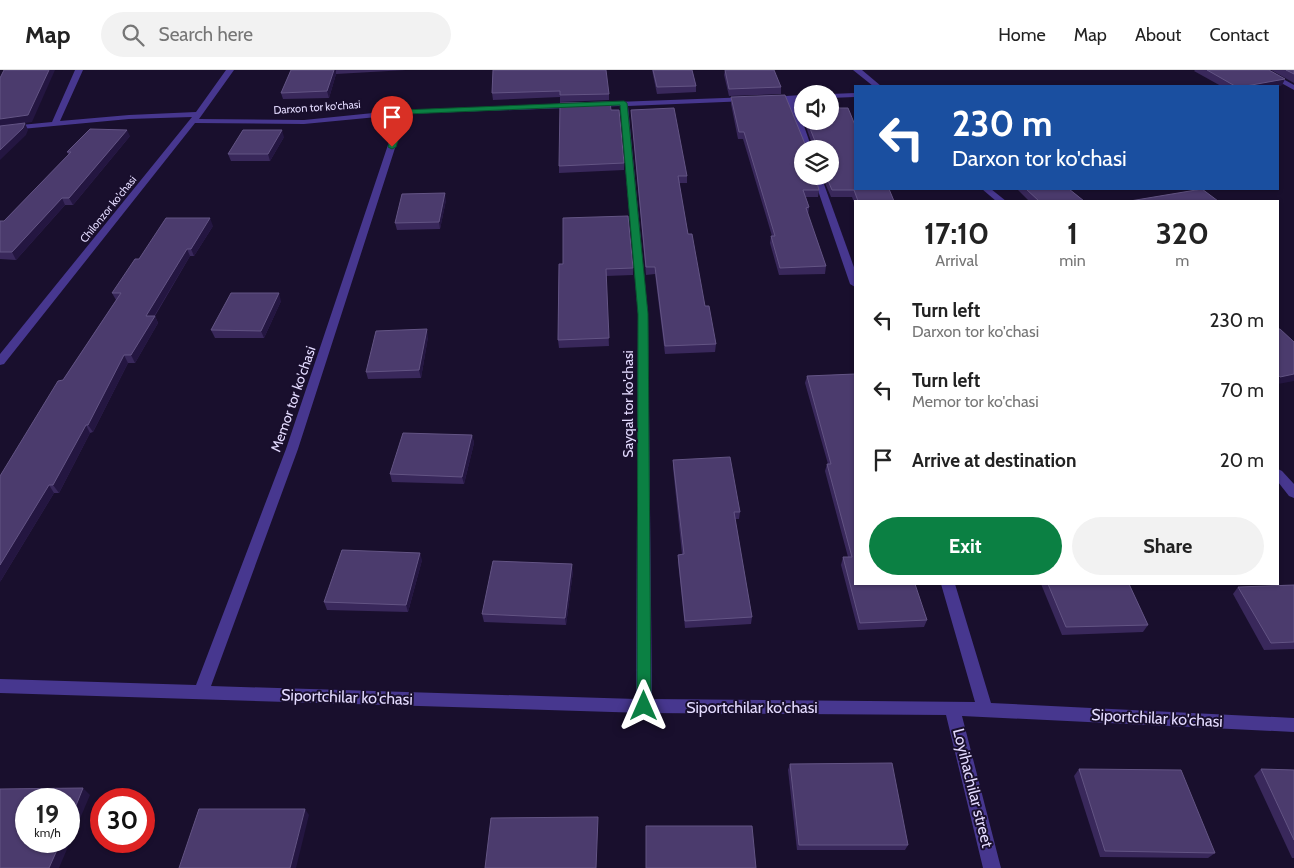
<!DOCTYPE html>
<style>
:root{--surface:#fff;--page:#f2f2f2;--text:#222;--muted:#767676;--line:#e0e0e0;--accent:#0b8043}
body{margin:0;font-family:Cabin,sans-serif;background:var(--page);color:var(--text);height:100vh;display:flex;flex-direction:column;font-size:19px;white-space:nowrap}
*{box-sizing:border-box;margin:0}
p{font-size:16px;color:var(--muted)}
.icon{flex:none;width:28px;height:28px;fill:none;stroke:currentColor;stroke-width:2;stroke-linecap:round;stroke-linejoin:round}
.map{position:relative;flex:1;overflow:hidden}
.side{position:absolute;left:854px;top:130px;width:425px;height:385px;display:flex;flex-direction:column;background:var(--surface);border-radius:0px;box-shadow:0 1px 4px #0004}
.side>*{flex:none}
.guide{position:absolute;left:854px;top:15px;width:425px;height:105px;border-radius:0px;box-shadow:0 1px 4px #0004;background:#1a4fa0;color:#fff;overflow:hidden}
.fabs{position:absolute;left:794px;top:15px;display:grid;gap:10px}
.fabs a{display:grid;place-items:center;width:45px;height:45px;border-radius:50%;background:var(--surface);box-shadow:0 1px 4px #0004;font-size:25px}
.speed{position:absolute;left:15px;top:718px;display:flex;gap:10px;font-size:25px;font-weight:700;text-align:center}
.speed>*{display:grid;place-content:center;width:65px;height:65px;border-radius:50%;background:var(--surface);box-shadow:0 1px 4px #0004;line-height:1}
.speed small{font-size:12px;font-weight:400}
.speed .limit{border:8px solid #d22;background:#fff;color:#111}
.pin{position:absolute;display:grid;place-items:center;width:42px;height:42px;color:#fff;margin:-51px -21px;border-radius:50% 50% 50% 0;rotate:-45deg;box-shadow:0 0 5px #0007}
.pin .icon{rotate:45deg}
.me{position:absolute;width:55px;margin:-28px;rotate:0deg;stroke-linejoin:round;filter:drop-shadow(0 0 4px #0008)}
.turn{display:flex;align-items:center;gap:18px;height:105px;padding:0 15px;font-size:22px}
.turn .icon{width:65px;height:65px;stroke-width:2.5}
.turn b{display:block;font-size:35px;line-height:42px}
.eta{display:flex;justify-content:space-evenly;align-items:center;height:85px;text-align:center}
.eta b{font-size:30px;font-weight:700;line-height:35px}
.action{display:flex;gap:10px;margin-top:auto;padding:10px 15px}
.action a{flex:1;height:58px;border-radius:30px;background:var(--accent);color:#fff;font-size:20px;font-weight:700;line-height:58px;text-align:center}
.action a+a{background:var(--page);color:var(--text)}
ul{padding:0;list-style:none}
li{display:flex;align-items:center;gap:15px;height:70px;padding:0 15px}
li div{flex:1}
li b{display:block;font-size:19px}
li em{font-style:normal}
header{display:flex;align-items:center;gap:30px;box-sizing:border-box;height:70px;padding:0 25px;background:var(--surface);border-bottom:1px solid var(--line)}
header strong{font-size:24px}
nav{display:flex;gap:28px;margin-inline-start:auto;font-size:18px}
.search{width:350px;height:45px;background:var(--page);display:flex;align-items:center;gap:12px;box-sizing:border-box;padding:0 18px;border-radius:28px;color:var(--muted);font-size:19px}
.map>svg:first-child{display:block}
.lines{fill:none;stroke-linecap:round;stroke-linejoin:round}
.minor{fill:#47378f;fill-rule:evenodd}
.wall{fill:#39285b}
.shaded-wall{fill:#241641}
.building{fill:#4b3b6d;stroke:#635484}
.route{fill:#0b8043;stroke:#07532c}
.labels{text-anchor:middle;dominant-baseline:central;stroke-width:4;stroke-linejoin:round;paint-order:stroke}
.far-street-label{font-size:11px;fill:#e4dbff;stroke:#190f2d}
.street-label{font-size:14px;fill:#e4dbff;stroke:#190f2d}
.near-street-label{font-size:16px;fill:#e4dbff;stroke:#190f2d}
</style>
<header>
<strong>Map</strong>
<div class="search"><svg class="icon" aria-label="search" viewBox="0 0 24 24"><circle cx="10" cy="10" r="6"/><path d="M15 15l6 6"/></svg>Search here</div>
<nav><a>Home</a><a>Map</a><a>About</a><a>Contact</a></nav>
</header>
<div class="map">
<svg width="1294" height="798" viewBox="0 0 1294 798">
<rect width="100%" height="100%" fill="#190f2d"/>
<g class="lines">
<g class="minor">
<path d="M 75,0 L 83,0 L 60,51 L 129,45 L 196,42 L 226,0 L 234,0 L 199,49 L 304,50 L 403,40 L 751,27 L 752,29 L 748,31 L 628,36 L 648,244 L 652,629 L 975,632 L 941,514 L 955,514 L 991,633 L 1294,648 L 1294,662 L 962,646 L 1001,798 L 983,798 L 946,645 L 644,643 L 0,623 L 0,609 L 196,615 L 286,379 L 398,45 L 304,54 L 195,53 L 4,294 L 0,295 L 0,284 L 192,47 L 129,49 L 0,61 L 0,57 L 52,52 ZM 620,36 L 638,244 L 636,629 L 211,616 L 298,379 L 406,44 Z"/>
<polygon points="853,0 862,0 881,16 873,16"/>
<polygon points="1258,0 1267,0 1294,15 1294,20"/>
<polygon points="855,23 855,27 830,28 830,24"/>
<polygon points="802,25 802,29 795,30 812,79 804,79 787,30 770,31 766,29 770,27"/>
<polygon points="813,106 821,106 855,200 855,217 850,214"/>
<polygon points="982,119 991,119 1006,131 996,131"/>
<polygon points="1278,399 1282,401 1294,414 1294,428 1289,426 1278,412"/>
</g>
</g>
<g class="wall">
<polygon points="291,0 406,0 336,4 329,28 283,29 281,23"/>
<polygon points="493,0 609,24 609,30 560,32 560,27 493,30 492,23"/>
<polygon points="652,0 692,0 696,16 696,22 657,24"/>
<polygon points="725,0 774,0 781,17 781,24 729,26 724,5"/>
<polygon points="1195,0 1269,0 1285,9 1282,15 1278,16 1221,16 1194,1"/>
<polygon points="1271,0 1294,0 1294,13"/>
<polygon points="731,27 805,74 812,74 804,51 830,51 855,119 894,131 855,131 855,135 852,127 831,127 822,106 830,106 830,79 802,79 819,120 818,127 806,127 809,137 808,145 826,196 825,204 779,205 770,173 771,166 772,166 743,69 738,69 731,34"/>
<polygon points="611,40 624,93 624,100 559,103 559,96"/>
<polygon points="631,40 687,106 687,113 679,113 688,164 705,236 716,274 715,282 665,284 655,204 646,205"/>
<polygon points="130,66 73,135 65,135 16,190 0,189 0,151 4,151 69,85 67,82"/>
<polygon points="284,67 270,91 231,91 228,84"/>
<polygon points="1017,119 1069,119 1084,131 1029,131"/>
<polygon points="446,130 440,159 397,160 395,153"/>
<polygon points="213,156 194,186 190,186 155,246 158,253 135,293 128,293 93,362 90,363 59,423 54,423 0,512 63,310 116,230 112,223 139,189"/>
<polygon points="559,194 633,198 633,205 606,206 609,276 559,278 558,270"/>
<polygon points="281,231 264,268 215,268 211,260"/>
<polygon points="428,267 421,308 368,309 366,302"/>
<polygon points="855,304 855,514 927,550 924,557 858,560 841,495 843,487 848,487 825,401 827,394 828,394 805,313 807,306"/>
<polygon points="472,365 474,373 464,414 392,412 390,404"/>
<polygon points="673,390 740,442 739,449 735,449 752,547 751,554 685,558 678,492 678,485 682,484 673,398"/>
<polygon points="422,490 408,542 327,540 324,532"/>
<polygon points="573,501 566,555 484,552 482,544"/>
<polygon points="1041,514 1129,514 1148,555 1143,562 1062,565"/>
<polygon points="1294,515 1294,579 1264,580 1233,524 1238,517"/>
<polygon points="790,694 908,775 905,780 797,780 788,700"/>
<polygon points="1079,699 1215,783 1208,788 1100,787 1074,706"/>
<polygon points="1261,699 1294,700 1294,788 1292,788 1254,706"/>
</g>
<g class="shaded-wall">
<polygon points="49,0 55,0 32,52 0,57 0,49"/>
<polygon points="334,0 336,0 336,4 329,28 327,21"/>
<polygon points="1285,9 1282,15 1278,16 1246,16"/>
<polygon points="25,53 28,60 26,65 0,90 0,80"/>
<polygon points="127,60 130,66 73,135 69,128"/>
<polygon points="282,60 284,67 270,91 268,84"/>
<polygon points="445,123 446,130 440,159 439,152"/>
<polygon points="62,128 65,135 16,190 12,182"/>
<polygon points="210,148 213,156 194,186 191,179"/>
<polygon points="187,179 190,186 150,253 146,246"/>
<polygon points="279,223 281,231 264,268 261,261"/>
<polygon points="155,246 158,253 135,293 131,285"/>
<polygon points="427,259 428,267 421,308 419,300"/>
<polygon points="124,285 128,293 93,362 88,355"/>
<polygon points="1294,304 1294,311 1278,314 1278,310 1280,307"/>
<polygon points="86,355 90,363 59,423 53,415"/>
<polygon points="472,365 474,373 464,414 462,407"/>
<polygon points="49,415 54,423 0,512 0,495"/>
<polygon points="420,483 422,490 408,542 406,535"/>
<polygon points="572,494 573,501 566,555 565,548"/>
<polygon points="83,718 90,725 59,798 49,798 61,771 69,771 69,753"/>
<polygon points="305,739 309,745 296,798 290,798"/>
</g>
<g class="building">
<polygon points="4,0 49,0 28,45 0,49 0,8"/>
<polygon points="291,0 334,0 327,21 281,23"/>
<polygon points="493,0 606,0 609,24 560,25 560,21 492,23"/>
<polygon points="653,0 692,0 696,16 657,17"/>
<polygon points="725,0 774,0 781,17 729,19"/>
<polygon points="1207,0 1269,0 1285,9 1246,16 1235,16"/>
<polygon points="1286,0 1294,0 1294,4"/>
<polygon points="785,25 805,74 813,74 815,71 807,51 830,51 830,38 848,38 855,55 855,119 889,119 894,131 858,131 854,120 832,120 826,106 830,106 830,79 802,79 802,106 815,106 819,120 803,120 809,137 806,138 826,196 780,198 771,166 775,166 744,62 739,62 731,27"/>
<polygon points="610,32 611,40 619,40 624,93 559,96 560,33"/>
<polygon points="674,38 687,106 678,106 688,164 692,164 705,236 709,236 716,274 665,276 655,197 646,197 631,40"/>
<polygon points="25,53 23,58 0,80 0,56"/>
<polygon points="90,59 127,60 69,128 62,128 12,182 0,182 0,151 4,151 71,82 67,82"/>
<polygon points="243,60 282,60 268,84 228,84"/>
<polygon points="1026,119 1069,119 1084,131 1039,131"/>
<polygon points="1202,119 1218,131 1130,131"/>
<polygon points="445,123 439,152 395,153 402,124"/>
<polygon points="628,146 633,198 606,199 609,268 558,270 559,194 563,194 563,148"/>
<polygon points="166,148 210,148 191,179 187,179 146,246 155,246 131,285 124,285 88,355 86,355 53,415 49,415 0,495 0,406 58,311 63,310 121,223 112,223 135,189 139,189"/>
<polygon points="231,223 279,223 261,261 211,260"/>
<polygon points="427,259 419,300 366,302 376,261"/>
<polygon points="1278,259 1280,259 1294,272 1294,304 1280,307 1278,305"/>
<polygon points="855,304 855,514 915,514 927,550 860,553 843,487 852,487 827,394 831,394 807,306"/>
<polygon points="403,363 472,365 462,407 390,404"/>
<polygon points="730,387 740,442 734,442 752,547 685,551 678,485 684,484 673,390"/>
<polygon points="342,480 420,483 406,535 324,532"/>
<polygon points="493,491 572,494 565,548 482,544"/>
<polygon points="1048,514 1129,514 1148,555 1066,557"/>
<polygon points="1294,515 1294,572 1271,573 1238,517"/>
<polygon points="892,693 908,775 799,775 790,694"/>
<polygon points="1079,699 1181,700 1215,783 1105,781"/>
<polygon points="1261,699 1294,700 1294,770"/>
<polygon points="83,718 69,753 69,729 26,729 26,771 61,771 49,798 0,798 0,719"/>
<polygon points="199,739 305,739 290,798 179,798"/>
<polygon points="598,747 596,798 485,798 491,748"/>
<polygon points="646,756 752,756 756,798 646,798"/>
</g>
<polygon class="route" points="624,31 627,33 648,244 651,636 649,641 644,643 639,641 637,636 638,244 620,35 406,44 396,77 392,79 388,77 399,42 403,40"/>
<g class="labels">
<g class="far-street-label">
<text transform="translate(317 37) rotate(-4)">Darxon tor ko'chasi</text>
<text transform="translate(108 139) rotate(-51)">Chilonzor ko'chasi</text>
</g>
<g class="street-label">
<text transform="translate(293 329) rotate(-71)">Memor tor ko'chasi</text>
<text transform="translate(628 334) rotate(-90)">Sayqal tor ko'chasi</text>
</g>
<g class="near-street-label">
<text transform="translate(347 627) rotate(2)">Siportchilar ko'chasi</text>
<text x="752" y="637">Siportchilar ko'chasi</text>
<text transform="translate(1157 648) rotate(3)">Siportchilar ko'chasi</text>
<text transform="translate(973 718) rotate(76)">Loyihachilar street</text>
</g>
</g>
</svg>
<div class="fabs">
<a><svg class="icon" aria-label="sound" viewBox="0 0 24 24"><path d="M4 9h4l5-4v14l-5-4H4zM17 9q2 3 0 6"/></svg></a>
<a><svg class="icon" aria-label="layers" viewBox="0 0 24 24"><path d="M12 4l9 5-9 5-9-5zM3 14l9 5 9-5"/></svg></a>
</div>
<div class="speed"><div>19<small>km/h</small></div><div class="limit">30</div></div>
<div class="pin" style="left:392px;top:77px;background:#d93025"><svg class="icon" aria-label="arrive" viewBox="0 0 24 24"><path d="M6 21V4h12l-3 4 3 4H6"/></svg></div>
<svg class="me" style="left:644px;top:636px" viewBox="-20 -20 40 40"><path d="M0-17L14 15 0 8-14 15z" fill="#0b8043" stroke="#fff" stroke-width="4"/></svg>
<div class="guide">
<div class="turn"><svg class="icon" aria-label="left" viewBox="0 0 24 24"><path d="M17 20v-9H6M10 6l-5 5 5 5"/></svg><div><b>230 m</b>Darxon tor ko'chasi</div></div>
</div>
<section class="side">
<div class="eta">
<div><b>17:10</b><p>Arrival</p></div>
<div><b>1</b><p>min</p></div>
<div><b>320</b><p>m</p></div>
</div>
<ul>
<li><svg class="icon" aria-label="left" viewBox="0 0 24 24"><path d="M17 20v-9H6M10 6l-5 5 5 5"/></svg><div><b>Turn left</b><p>Darxon tor ko'chasi</p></div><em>230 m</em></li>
<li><svg class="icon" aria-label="left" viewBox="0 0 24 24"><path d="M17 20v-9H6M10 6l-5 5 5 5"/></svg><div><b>Turn left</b><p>Memor tor ko'chasi</p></div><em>70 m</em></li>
<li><svg class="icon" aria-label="arrive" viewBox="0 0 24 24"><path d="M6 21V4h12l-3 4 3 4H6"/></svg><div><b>Arrive at destination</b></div><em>20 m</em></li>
</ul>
<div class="action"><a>Exit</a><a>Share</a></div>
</section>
</div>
